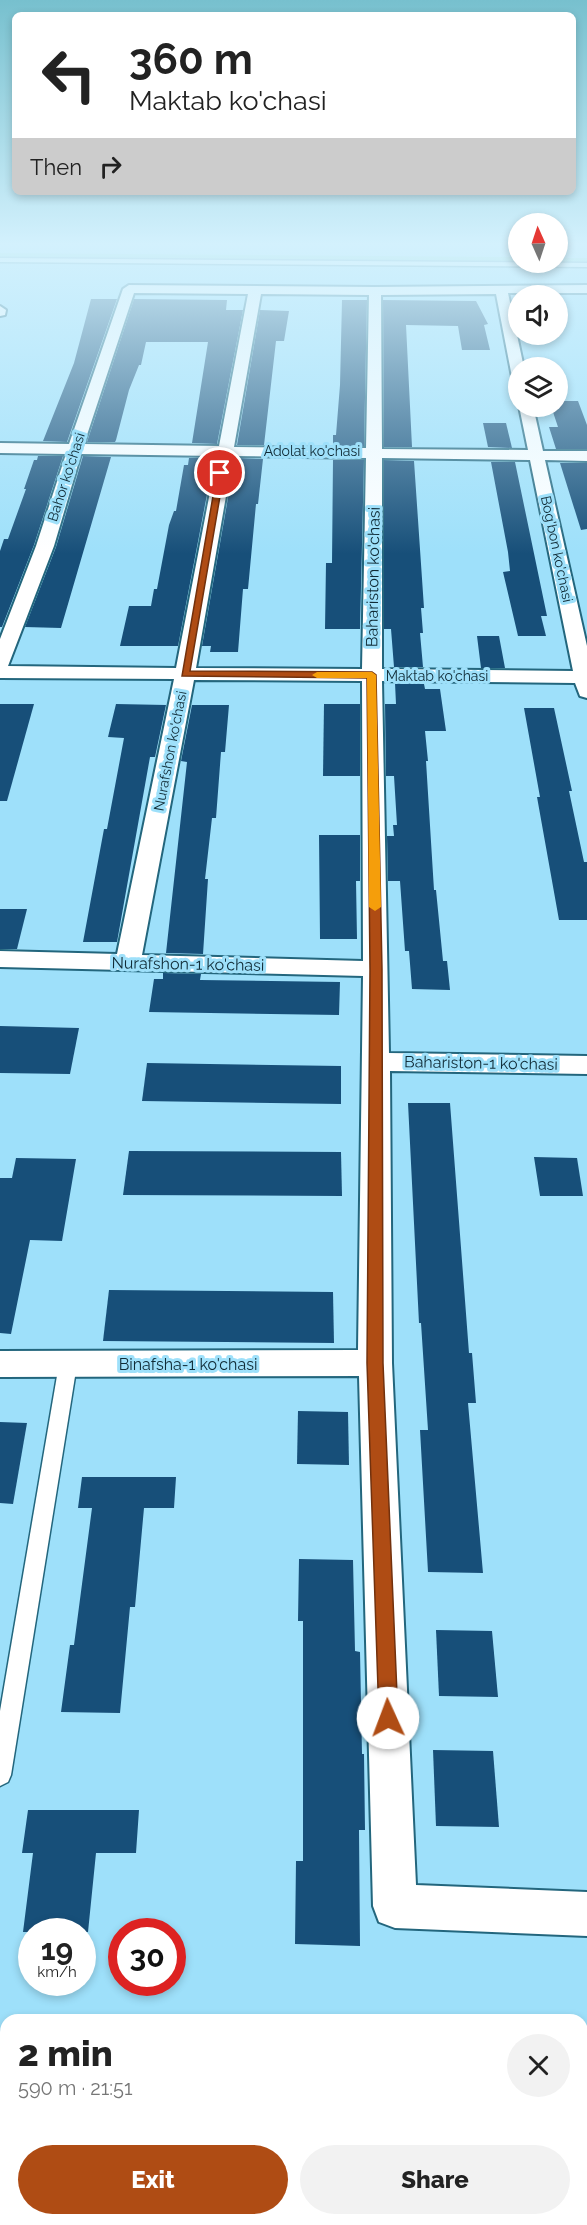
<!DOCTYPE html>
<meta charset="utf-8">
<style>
:root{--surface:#fff;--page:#f2f2f2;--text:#222;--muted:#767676;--accent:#af4c14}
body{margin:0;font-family:Raleway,sans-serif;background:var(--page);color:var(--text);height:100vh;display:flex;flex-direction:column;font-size:22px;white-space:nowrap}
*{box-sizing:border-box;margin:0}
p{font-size:20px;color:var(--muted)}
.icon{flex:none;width:33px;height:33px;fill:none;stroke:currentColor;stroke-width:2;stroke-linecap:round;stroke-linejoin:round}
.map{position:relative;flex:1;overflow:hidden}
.sheet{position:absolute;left:0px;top:2014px;width:588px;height:212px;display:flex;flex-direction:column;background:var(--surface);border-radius:18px 18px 0 0;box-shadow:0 3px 9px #0003}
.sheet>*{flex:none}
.banner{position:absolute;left:12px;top:12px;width:564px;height:183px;border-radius:9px;box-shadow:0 3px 9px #0003;background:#fff;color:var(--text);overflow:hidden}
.needle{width:39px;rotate:357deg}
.tools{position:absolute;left:508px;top:213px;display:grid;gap:12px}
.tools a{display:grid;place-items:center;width:60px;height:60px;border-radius:50%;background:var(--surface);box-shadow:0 3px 9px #0003;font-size:30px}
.speed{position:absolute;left:18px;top:1918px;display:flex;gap:12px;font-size:30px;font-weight:700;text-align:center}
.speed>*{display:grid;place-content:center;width:78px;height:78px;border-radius:50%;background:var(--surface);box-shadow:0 3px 9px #0003;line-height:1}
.speed small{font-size:15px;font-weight:400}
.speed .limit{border:9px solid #d22;background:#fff;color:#111}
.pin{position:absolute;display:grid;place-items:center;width:51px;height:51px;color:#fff;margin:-26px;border:3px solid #fff;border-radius:50%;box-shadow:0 2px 6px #0007}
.me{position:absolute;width:66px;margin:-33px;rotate:358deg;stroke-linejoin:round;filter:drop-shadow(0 0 4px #0008)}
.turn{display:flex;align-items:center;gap:21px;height:126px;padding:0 18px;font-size:27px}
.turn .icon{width:78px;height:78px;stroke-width:2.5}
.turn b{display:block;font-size:42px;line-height:51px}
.then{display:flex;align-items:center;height:57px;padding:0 18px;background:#0003;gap:12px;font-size:22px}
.round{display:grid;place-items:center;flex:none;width:63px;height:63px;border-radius:32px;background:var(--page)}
.head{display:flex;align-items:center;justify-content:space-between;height:102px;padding:0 18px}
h1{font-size:36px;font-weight:800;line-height:45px}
.primary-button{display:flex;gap:12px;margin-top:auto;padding:12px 18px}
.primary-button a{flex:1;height:69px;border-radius:36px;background:var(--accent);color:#fff;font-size:24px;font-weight:800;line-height:69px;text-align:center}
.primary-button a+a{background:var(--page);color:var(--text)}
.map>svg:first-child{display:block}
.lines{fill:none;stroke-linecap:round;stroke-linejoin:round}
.canal{fill:#6dd1a8;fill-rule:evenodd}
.building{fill:#174f79}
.lane-casing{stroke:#23667d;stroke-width:3}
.street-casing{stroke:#23667d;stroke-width:4}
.lane{fill:#fff;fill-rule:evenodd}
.street{fill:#fff;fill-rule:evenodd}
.route{fill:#af4c14;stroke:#72310d;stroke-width:1.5}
.slow{fill:#f59e0b}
.labels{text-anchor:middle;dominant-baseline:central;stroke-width:6;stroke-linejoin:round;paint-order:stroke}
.far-street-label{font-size:14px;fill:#102b36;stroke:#9ee0fa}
.street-label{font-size:16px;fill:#102b36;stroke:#9ee0fa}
</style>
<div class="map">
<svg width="587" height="2225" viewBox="0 0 587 2225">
<rect width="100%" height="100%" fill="#9ee0fa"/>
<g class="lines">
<g class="canal">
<polygon points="0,253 519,257 519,262 524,262 519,265 0,261"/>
<polygon points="558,258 587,258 587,266 554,265 552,262 558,262"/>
</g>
</g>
<g class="building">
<polygon points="91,299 117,299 67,442 43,441 74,363"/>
<polygon points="134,299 227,300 226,310 243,310 217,444 192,443 208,342 146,342 141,365 139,365 129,390 116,440 115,442 87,442"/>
<polygon points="342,300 367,300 364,446 333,446 333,435 336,435 340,385"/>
<polygon points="383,300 476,301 488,324 484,325 490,350 462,350 458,326 406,325 412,447 384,447"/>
<polygon points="260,310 289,311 284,341 276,341 264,445 237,445"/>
<polygon points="558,401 578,401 587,425 587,449 556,449 549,427 558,427 551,406 558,406"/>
<polygon points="483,423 506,423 512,448 488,447"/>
<polygon points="38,456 63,456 34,545 2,627 0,627 0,551 4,539 8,539 26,489 24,489 34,460 37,460"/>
<polygon points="83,456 111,457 61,628 25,627 56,547"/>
<polygon points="189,458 214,458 178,646 120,646 129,606 151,606 154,589 157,589 169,525 174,511 176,511 184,465 188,465"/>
<polygon points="235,458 263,459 258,504 256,504 248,589 243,589 238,652 210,652 211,646 202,646"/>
<polygon points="333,460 364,460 360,629 325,629 326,563 332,563"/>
<polygon points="384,460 414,461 424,608 421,608 423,633 420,633 423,667 394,667 391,629 384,629"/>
<polygon points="491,462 515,462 547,616 541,616 546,636 518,636 503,572 510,571 508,552"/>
<polygon points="560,463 587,463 587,529 581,530"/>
<polygon points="477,636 499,636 505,668 481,668"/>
<polygon points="395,683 424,684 425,689 440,689 446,731 425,731 428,761 426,761 434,890 436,890 443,961 447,961 450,990 412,989 409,951 405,951 400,881 388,881 387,836 394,836 393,825 397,825 394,776 386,776 385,704 396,704"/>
<polygon points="0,704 34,704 7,801 0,801"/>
<polygon points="116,704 166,705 155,757 150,757 117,942 83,942 104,829 107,829 124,738 108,737"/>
<polygon points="324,704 360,704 360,776 323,776"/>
<polygon points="192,705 229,705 225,752 221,752 216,818 212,818 205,879 208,879 203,954 166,953 187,762 181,761"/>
<polygon points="524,708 554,708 572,791 569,791 584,862 587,862 587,920 559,920 537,797 540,797"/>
<polygon points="319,835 360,835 360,881 356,881 357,939 320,939"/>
<polygon points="0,909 27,909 17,949 0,949"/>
<polygon points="163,973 201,974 200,980 340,982 339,1015 149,1012 154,979 163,979"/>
<polygon points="0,1026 79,1028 70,1074 0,1073"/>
<polygon points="147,1063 341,1066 341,1104 142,1101"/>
<polygon points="408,1103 450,1103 469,1353 472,1353 476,1403 468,1403 483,1573 428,1572 420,1430 428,1430 421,1323 419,1323"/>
<polygon points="129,1151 341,1152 342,1196 123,1195"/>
<polygon points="534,1157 577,1158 583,1196 540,1196"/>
<polygon points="16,1158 76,1159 62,1241 30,1240 11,1334 0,1333 0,1178 12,1178"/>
<polygon points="109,1290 333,1292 334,1343 103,1341"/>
<polygon points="298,1411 348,1412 349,1465 297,1464"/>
<polygon points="0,1422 27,1423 13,1504 0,1503"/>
<polygon points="82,1477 176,1477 174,1508 144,1508 135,1607 130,1607 120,1713 61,1712 70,1645 74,1645 92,1508 78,1508"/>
<polygon points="299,1559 353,1560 355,1651 360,1652 362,1754 364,1754 365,1830 359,1830 360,1946 295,1944 296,1861 303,1861 303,1621 298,1621"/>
<polygon points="436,1630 492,1631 498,1697 439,1696"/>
<polygon points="433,1750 493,1751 499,1827 436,1826"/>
<polygon points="28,1810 139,1810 136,1853 96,1853 88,1932 23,1932 33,1853 22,1853"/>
</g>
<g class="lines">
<defs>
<g id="lane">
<polygon points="0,258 587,263 587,267 0,262"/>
<polygon points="68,1357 74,1359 77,1364 11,1775 8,1782 0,1786 0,1711 59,1364 62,1359"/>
</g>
<g id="street">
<path d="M 129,285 L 375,287 L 587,285 L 587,293 L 508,293 L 524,368 L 519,368 L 519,381 L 512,377 L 496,294 L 381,295 L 382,449 L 528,450 L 519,406 L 519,405 L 533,406 L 543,451 L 587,451 L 587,461 L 545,460 L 587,646 L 587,698 L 580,696 L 575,683 L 382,681 L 389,1053 L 587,1056 L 587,1074 L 390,1071 L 392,1363 L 416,1885 L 587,1892 L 587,1936 L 395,1928 L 379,1922 L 373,1906 L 359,1376 L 0,1377 L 0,1351 L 358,1350 L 363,976 L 0,967 L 0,951 L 117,954 L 174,679 L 0,678 L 0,639 L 36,546 L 66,454 L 0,453 L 0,443 L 69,444 L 123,289 ZM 134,293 L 248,294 L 219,446 L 84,444 ZM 261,294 L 369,295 L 366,448 L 234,447 ZM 81,454 L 217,456 L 176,668 L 8,666 L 54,546 ZM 233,456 L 366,458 L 362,669 L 196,668 ZM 382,458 L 530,460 L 573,671 L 382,669 ZM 194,680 L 362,681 L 363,961 L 142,955 Z"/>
<polygon points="0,306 6,310 5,315 0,316"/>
</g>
</defs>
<use href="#lane" class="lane-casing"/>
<use href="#street" class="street-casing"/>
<use href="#lane" class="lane"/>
<use href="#street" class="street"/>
</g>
<linearGradient id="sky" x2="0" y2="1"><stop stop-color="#77c0ce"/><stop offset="0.44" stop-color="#d3f1fd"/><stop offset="1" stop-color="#d3f1fd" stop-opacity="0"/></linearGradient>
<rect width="587" height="554" fill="url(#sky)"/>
<polygon class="route" points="220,471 224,473 190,671 372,672 376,675 382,969 383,1363 398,1718 395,1724 388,1727 382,1724 379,1718 367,1363 370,969 367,678 182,676 217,473"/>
<polygon class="slow" points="372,672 376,675 381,907 375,911 369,907 367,678 317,678 312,675 317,672"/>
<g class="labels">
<g class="far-street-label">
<text x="312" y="451">Adolat ko'chasi</text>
<text transform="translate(66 477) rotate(-72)">Bahor ko'chasi</text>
<text transform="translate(557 549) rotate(78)">Bog'bon ko'chasi</text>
<text x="437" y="676">Maktab ko'chasi</text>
<text transform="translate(170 751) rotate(-79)">Nurafshon ko'chasi</text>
</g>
<g class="street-label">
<text transform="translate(373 577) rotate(-89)">Bahariston ko'chasi</text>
<text transform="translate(188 964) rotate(1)">Nurafshon-1 ko'chasi</text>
<text transform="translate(481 1063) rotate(1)">Bahariston-1 ko'chasi</text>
<text x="188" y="1364">Binafsha-1 ko'chasi</text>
</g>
</g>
</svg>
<div class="tools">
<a><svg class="needle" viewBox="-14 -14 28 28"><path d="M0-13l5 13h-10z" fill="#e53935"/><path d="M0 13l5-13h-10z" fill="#767676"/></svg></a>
<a><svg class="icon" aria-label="sound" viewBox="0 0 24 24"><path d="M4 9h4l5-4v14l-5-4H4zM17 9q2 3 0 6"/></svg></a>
<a><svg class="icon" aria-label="layers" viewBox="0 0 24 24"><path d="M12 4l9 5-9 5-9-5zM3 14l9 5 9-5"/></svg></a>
</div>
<div class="speed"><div>19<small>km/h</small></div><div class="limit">30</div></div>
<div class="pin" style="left:220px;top:473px;background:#d93025"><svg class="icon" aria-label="arrive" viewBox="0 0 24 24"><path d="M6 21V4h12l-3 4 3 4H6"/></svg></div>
<svg class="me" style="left:388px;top:1718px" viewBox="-20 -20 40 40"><circle r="19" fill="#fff"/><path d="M0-13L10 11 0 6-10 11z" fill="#af4c14"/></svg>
<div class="banner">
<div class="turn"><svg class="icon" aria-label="left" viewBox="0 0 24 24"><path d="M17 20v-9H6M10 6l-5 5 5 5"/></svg><div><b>360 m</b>Maktab ko'chasi</div></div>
<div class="then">Then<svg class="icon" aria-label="right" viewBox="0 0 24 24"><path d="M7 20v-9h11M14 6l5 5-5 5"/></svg></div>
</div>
<section class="sheet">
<div class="head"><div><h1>2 min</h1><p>590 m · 21:51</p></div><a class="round"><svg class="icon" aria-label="close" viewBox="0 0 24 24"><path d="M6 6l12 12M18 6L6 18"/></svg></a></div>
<div class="primary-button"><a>Exit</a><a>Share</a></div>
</section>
</div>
